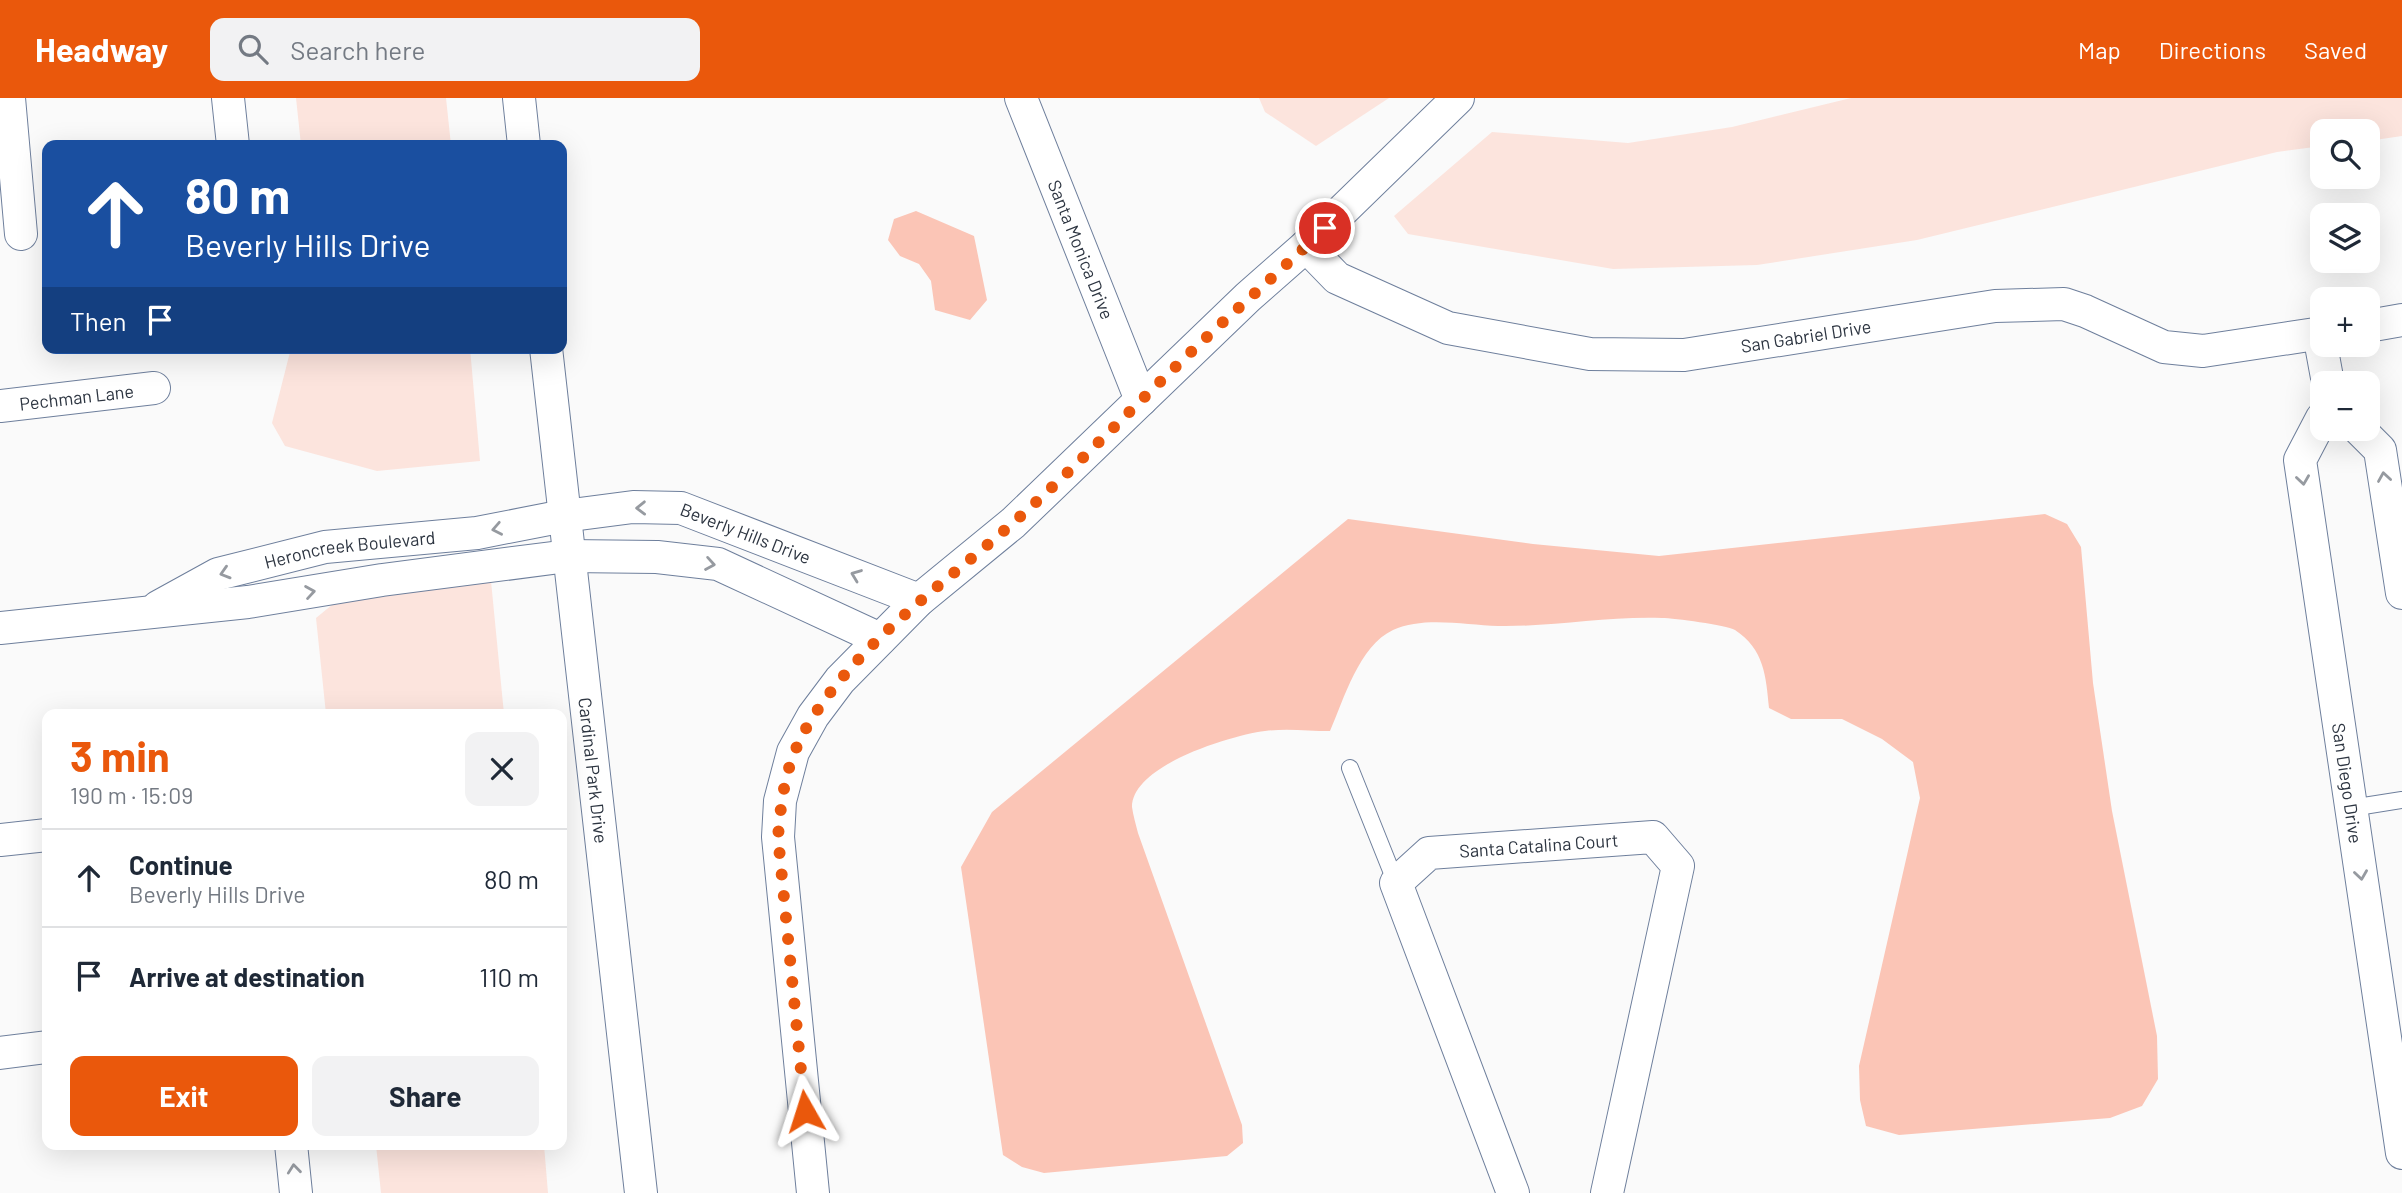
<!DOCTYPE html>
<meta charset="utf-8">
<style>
:root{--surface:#fff;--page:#f2f2f3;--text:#1f2937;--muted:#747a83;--line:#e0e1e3;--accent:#ea580c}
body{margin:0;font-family:Barlow,sans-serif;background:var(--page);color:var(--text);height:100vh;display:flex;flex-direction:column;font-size:26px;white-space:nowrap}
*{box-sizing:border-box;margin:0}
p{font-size:23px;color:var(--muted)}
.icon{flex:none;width:38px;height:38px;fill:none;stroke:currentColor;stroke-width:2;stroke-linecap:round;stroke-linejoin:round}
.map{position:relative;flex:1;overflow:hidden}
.details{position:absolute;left:42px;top:611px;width:525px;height:441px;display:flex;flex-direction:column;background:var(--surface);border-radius:14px;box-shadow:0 7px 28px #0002}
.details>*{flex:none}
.banner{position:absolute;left:42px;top:42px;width:525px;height:214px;border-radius:14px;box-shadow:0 7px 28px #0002;background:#1a4fa0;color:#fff;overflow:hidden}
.buttons{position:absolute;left:2310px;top:21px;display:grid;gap:14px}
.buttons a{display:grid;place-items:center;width:70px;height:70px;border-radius:14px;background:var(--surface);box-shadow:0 7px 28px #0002;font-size:35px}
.pin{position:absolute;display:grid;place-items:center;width:60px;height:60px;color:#fff;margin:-30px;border:4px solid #fff;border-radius:50%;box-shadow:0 2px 7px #0007}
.me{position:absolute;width:77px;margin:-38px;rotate:354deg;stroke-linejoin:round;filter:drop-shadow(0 0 5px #0008)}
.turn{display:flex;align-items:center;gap:24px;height:147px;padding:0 28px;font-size:32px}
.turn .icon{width:91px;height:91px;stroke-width:2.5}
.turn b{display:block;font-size:49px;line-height:60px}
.then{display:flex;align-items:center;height:66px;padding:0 28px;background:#0003;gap:14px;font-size:26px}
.round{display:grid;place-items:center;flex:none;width:74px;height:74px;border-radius:14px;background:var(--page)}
.head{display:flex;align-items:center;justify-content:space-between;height:119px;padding:0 28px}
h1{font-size:42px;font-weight:700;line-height:52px;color:var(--accent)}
.primary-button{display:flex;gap:14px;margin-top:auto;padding:14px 28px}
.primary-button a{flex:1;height:80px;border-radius:14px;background:var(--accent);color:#fff;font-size:28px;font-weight:700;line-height:80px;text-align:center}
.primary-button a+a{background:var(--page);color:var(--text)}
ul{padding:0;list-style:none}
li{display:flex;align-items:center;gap:21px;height:98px;padding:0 28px;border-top:2px solid var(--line)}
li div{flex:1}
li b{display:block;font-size:26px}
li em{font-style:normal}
header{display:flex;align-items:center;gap:42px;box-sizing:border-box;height:98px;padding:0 35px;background:var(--accent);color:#fff}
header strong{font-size:33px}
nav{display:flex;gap:38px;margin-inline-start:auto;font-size:24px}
.search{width:490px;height:63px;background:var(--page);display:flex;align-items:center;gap:18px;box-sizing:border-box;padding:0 24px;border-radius:14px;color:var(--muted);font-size:26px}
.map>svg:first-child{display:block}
.green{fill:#fce4dd}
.water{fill:#fbc5b6}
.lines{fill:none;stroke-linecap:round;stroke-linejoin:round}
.service-casing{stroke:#6e7f9c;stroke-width:18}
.minor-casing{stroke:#6e7f9c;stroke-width:34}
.service{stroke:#fff;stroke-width:16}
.minor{stroke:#fff;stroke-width:32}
.oneway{stroke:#969aa0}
.route{stroke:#ea580c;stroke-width:12;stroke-dasharray:0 21.6}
.labels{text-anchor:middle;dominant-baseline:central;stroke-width:6;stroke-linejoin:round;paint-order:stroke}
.street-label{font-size:18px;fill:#2d3541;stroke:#fafafa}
</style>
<header>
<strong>Headway</strong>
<div class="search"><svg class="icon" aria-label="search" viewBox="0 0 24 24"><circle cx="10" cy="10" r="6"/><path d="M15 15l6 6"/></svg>Search here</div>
<nav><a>Map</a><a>Directions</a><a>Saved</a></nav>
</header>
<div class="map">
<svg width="2402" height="1095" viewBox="0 0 2402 1095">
<rect width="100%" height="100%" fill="#fafafa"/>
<g class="green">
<polygon points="296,0 446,0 451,47 301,47"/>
<polygon points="1259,0 1389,0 1316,48 1265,14"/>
<polygon points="1851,0 2402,0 2402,38 2368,43 2368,33 2322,33 2322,48 2277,54 1917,142 1757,167 1613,171 1408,136 1394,118 1492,34 1628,45 1732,29"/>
<polygon points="291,250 470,250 480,363 377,373 285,348 272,325"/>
<polygon points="491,483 504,616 326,616 316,520 338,502"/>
<polygon points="376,1047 544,1047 548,1095 381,1095"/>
</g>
<g class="water">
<polygon points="916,113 974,138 987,202 970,222 935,212 931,183 919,166 900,158 888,142 894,121"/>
<path d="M 2045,416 L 2067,426 L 2081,449 L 2093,585 L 2112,713 L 2157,938 L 2158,981 L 2142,1008 L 2110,1020 L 1899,1037 L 1866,1028 L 1860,1002 L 1859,968 L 1920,700 L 1913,664 L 1882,641 L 1842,621 L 1791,621 L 1769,610 C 1766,578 1764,551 1735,532 C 1726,527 1674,520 1662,520 C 1607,518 1552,529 1498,528 C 1466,527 1423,518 1393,532 C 1359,548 1344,601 1330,633 C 1309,633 1286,630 1265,633 C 1232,637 1132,667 1132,709 C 1133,717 1136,727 1138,735 L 1242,1027 L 1243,1045 L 1227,1058 L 1044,1075 L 1022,1069 L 1003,1057 L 961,769 L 992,714 L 1348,421 L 1533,446 L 1659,458 Z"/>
</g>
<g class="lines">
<defs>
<g id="service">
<polyline points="1350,670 1396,785"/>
<polyline points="2351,710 2402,702"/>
</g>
<g id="minor">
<polyline points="9,0 21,136"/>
<polyline points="228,0 233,47"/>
<polyline points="519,0 524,47"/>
<path id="s1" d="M 1021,0 L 1141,302"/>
<path id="s2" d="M 1306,148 L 1337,180 L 1448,230 L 1590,256 L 1684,257 L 1995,208 L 2064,206 L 2085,213 L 2164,249 L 2203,253 L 2322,235"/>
<polyline points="2368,228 2402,222"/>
<polyline points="2319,236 2328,285"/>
<path id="s3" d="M 546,250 L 641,1095"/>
<path id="s4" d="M 0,308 L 154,290"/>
<path id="s5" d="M 2322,320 L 2300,362 L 2402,1055"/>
<polyline points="2359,331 2380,352 2402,495"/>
<path id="s6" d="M 158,509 L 218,476 L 325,449 L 477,435 L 564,418 L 633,409 L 681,410 L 919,502"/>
<polyline points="0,530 248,504 382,482 568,458 657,459 718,466 880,541"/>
<polyline points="0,742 47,737"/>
<polyline points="0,955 47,949"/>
<polyline points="291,1046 296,1095"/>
<polyline points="813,1095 778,739 780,703 793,654 813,618 840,582 919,502 1013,425 1038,401 1248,199 1306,148 1458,0"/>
<path id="s7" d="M 1513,1095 L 1396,785 L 1429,755 L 1653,739 L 1678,768 L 1607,1095"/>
</g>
</defs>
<use href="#service" class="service-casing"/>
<use href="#minor" class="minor-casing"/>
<use href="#service" class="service"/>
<use href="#minor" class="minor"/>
</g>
<defs><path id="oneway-chevron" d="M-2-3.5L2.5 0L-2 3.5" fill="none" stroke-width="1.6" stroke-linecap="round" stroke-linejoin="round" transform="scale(1.75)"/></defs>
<g class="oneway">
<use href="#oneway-chevron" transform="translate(2384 379) rotate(-99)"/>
<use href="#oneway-chevron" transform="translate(2303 382) rotate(82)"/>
<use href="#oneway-chevron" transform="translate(641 410) rotate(179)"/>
<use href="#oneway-chevron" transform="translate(497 431) rotate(169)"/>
<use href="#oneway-chevron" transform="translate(710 466) rotate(10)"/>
<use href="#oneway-chevron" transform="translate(225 475) rotate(163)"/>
<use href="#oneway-chevron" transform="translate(856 477) rotate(-159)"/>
<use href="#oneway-chevron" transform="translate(310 494) rotate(-9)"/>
<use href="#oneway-chevron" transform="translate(2361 777) rotate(82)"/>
<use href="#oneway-chevron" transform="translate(294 1071) rotate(-96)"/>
</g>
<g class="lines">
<path class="route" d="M 805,1013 L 778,739 C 782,692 787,659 813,619 C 864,540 944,486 1014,424 C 1076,369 1133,309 1193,252 C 1236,211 1282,172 1325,130"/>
</g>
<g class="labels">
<g class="street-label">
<text stroke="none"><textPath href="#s1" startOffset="163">Santa Monica Drive</textPath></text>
<text stroke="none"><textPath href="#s2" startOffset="528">San Gabriel Drive</textPath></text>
<text stroke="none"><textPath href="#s4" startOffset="77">Pechman Lane</textPath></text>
<text stroke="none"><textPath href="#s6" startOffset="607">Beverly Hills Drive</textPath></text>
<text stroke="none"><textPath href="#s6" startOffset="203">Heroncreek Boulevard</textPath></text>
<text stroke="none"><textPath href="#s3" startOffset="425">Cardinal Park Drive</textPath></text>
<text stroke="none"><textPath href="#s5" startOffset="374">San Diego Drive</textPath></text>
<text stroke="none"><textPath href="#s7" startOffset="486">Santa Catalina Court</textPath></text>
</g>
</g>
</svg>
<div class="buttons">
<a><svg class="icon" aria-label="search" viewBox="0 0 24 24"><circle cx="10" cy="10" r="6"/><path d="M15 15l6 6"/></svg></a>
<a><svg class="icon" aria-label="layers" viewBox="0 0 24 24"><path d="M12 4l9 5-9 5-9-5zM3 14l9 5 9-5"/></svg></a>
<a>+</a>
<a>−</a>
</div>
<div class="pin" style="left:1325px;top:130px;background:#d93025"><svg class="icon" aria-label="arrive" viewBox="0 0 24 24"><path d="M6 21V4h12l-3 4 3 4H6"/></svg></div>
<svg class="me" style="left:805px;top:1013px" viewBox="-20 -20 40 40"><path d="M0-17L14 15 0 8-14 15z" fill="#ea580c" stroke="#fff" stroke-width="4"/></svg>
<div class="banner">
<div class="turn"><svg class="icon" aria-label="ahead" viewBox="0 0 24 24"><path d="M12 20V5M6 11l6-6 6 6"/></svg><div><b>80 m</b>Beverly Hills Drive</div></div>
<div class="then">Then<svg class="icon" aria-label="arrive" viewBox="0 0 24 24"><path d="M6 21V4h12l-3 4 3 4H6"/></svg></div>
</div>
<section class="details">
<div class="head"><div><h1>3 min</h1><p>190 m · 15:09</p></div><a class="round"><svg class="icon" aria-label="close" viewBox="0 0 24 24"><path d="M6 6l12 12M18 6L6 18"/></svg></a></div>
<ul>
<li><svg class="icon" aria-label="ahead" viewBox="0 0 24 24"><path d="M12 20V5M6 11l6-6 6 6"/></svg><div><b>Continue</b><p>Beverly Hills Drive</p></div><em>80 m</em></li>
<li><svg class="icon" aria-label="arrive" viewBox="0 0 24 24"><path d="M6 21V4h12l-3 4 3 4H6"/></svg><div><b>Arrive at destination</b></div><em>110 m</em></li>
</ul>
<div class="primary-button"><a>Exit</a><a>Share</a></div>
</section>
</div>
